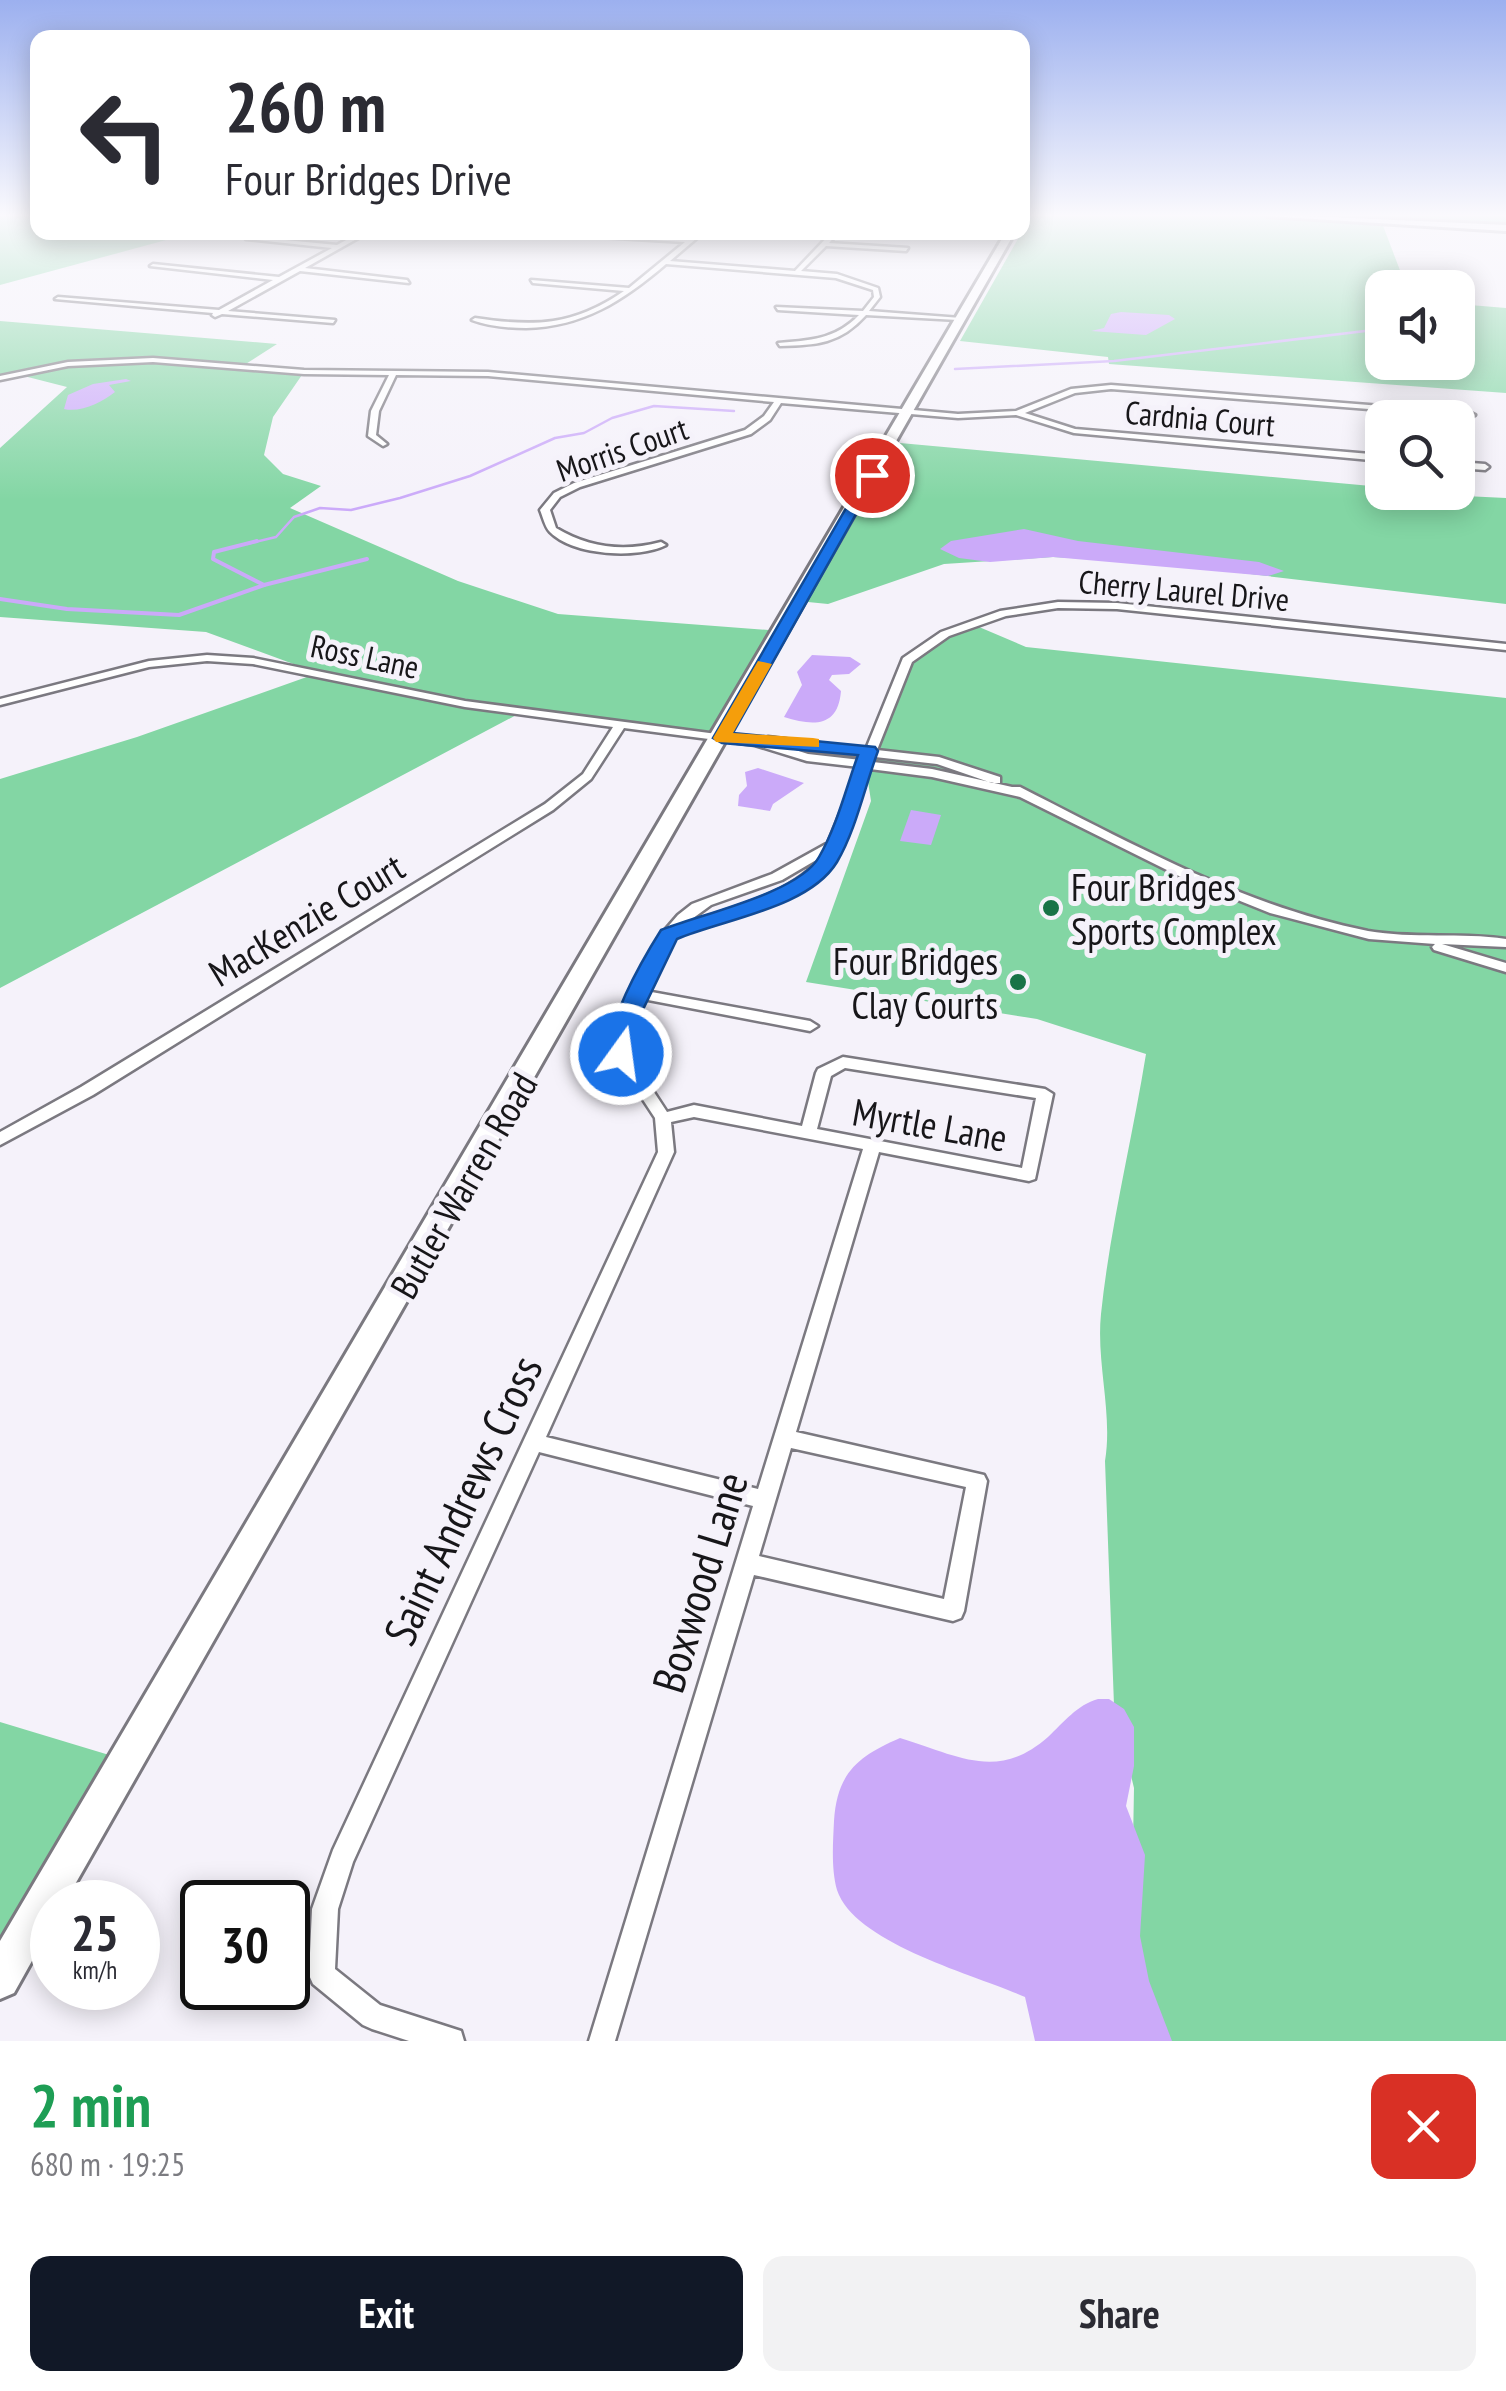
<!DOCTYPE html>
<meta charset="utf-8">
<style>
:root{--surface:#fff;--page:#f2f2f3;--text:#2b2b33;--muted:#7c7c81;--accent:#111827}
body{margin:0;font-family:"PT Sans Narrow",sans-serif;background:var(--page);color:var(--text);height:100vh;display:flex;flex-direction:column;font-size:38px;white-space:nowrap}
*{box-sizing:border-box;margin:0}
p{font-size:32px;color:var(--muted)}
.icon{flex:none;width:55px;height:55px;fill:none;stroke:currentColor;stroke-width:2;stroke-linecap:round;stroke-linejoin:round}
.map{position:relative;height:2041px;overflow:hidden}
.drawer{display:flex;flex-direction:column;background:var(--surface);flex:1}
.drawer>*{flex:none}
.guide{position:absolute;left:30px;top:30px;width:1000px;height:210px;border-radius:20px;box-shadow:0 5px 25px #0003;background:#fff;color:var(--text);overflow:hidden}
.tools{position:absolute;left:1365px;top:270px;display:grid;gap:20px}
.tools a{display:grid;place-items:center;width:110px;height:110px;border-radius:20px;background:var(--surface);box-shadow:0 5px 25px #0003;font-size:50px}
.speed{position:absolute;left:30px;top:1880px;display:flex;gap:20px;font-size:50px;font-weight:700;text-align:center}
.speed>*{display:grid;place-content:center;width:130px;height:130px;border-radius:50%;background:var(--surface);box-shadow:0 5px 25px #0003;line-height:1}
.speed small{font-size:25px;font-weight:400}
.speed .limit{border:5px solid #111;border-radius:15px;background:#fff;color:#111}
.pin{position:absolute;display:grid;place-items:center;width:85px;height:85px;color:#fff;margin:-42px;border:5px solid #fff;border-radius:50%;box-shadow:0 2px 10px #0007}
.me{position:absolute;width:110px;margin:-55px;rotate:14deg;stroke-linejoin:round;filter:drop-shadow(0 0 8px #0008)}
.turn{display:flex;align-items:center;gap:35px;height:210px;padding:0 30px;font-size:45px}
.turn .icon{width:130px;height:130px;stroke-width:2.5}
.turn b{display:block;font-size:70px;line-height:85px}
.round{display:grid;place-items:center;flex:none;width:105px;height:105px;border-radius:20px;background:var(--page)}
.summary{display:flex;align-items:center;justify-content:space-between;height:170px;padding:0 30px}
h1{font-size:60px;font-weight:700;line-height:75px;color:#1e9e55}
.action{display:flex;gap:20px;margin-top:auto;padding:20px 30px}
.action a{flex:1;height:115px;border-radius:20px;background:var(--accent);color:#fff;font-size:40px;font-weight:700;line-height:115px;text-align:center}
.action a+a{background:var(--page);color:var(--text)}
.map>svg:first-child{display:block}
.green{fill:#83d6a4}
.water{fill:#cbaaf9}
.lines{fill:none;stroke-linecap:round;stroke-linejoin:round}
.stream-far1{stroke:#cbaaf9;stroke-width:2.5}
.stream{stroke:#cbaaf9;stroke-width:4}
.street-casing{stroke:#7b7980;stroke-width:5}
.secondary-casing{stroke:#7b7980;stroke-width:6}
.street{fill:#fff;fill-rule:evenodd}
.secondary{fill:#fff;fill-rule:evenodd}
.route{fill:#1a73e8;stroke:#114b97;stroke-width:2.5}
.slow{fill:#f59e0b}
.poi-dot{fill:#197347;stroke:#f5f2fa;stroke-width:4}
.labels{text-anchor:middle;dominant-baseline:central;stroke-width:10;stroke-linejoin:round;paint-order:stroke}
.far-street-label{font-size:32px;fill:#171619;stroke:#f5f2fa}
.poi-label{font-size:38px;fill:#171619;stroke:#f5f2fa;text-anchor:start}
.street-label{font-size:38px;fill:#171619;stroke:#f5f2fa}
.near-street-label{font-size:45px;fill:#171619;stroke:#f5f2fa}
</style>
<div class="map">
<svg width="1506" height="2041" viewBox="0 0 1506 2041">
<rect width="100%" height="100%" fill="#f5f2fa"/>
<g class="green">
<polygon points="0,214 37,214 38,232 192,233 0,285"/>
<polygon points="1032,214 1224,214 1382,223 1401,273 1418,287 1382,288 1382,362 1458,362 1458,304 1506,308 1506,393 1109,364 1108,357 960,341"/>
<polygon points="1289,214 1506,214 1506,226"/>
<polygon points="0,321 277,344 241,367 304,372 273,417 264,455 283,474 321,486 290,508 458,581 558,614 782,631 722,738 522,712 0,988 0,779 137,737 318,673 206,632 0,617 0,448 67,387 16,374 0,376"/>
<polygon points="889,442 1382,487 1382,492 1506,498 1506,604 1147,562 1053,557 944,564 828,604 798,601"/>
<path d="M 972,624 L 1026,647 L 1506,698 L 1506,2041 L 1163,2041 L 1147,1987 L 1132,1900 L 1134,1788 L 1114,1705 L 1105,1461 C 1113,1413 1096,1363 1101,1314 C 1110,1227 1132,1141 1146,1054 L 1037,1019 L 806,982 L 871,801 L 865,762 L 907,660 L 934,640 Z"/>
<polygon points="0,1722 129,1761 0,1979"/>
</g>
<g class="water">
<polygon points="1121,312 1169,315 1175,319 1146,335 1091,331 1104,328 1111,314"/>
<path d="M 126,379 L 131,381 L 109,385 L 115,392 C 102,402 81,413 64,409 L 68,395 L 93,384 Z"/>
<polygon points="1024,529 1078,541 1259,562 1284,571 1268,576 1053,557 990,562 959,558 940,549 951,541"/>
<path d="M 812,655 L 850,657 L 861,664 L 849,674 L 832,675 L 829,680 L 841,691 C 838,728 813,726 784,717 L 802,685 L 797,672 Z"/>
<polygon points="758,768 804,783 773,804 770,811 738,806 739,795 747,786 745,772"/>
<polygon points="911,810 941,815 931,845 900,841"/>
<path d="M 1098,1699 L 1109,1699 L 1124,1709 L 1134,1727 L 1134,1766 L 1126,1806 L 1145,1855 L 1140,1936 L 1149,1981 L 1172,2041 L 1035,2041 L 1025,1997 C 976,1975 855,1944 837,1890 C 831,1869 833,1842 834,1821 C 837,1772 859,1756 900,1738 C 957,1755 997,1782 1048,1737 C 1064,1722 1077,1705 1098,1699 Z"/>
</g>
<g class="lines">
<g class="stream-far1">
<polyline points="955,369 1114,361 1382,329"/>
<polyline points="247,544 276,537 294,517 320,508 351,510 400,498 470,476 555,438 584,433 612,418 654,406 734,411"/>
</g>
<g class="stream">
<polyline points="257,541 214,552 213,559 264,585"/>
<polyline points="0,599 67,609 179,615 264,585 367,559"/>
</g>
<defs>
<g id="street">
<polygon points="361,232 369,232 305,268 407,280 409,283 300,271 228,311 335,320 333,323 222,314 215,317 212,315 213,313 55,299 58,297 219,310 273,280 150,266 153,264 279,277 332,248 246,239 244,236 337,245"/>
<path d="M 697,232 L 704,232 L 670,261 L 795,271 L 832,232 L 839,232 L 829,243 L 908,248 L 906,251 L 826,246 L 801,271 L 837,274 L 878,288 L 880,297 L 869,311 L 961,318 L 958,320 L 866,315 C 840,344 817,345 780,346 L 778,343 C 810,340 835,340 859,315 L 778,310 L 776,307 L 863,311 L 874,297 L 873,290 L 836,278 L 666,264 C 624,300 583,327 526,328 C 508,328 488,326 472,320 L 475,318 C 535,327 573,326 624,291 L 533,283 L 531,280 L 629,288 L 685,242 L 599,237 L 597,234 L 689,239 Z"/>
<path d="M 153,358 L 304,370 L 488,372 L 958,414 L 1016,411 L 1071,389 L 1111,385 L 1471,413 L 1475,415 L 1471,417 L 1111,389 L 1075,393 L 1025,413 L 1075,429 L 1382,455 L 1382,461 L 1074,433 L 1016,415 L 958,418 L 781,403 L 770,420 L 751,434 L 580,487 L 560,497 L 550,510 L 556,528 C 589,548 624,552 661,542 L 666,545 C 638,559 574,556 550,532 C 545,527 543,517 540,510 L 554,493 L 574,483 L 745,430 L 764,416 L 774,402 L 488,376 L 396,375 L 379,411 L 376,435 L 387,444 L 383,446 L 368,436 L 371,411 L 389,375 L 304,374 L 153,362 L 68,366 L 0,380 L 0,376 L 68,362 Z"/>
<polygon points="1458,462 1485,464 1489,467 1485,470 1458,468"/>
<path d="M 1058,602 L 1117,603 L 1506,644 L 1506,650 L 1117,609 L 1058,608 L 1006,616 L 949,636 L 912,662 L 877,750 L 939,757 L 1000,777 L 1000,783 L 992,783 L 937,764 L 875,757 L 873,762 L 932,769 L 1012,787 L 1020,787 C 1132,844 1244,906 1368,931 C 1413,939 1460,932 1506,939 L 1506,947 L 1442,944 L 1506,963 L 1506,972 L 1434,950 L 1432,947 L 1435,944 L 1369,939 L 1270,913 L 1183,878 L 1020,797 L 932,777 L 870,769 L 835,860 L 816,878 L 779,900 L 674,937 L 646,991 L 810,1021 L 818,1026 L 810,1031 L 643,999 L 629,1054 L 667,1112 L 694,1105 L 802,1126 L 816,1073 L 818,1069 L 843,1057 L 1045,1089 L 1053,1094 L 1035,1179 L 1029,1181 L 879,1152 L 796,1432 L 984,1475 L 987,1481 L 964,1611 L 961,1618 L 953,1621 L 754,1575 L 615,2041 L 589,2041 L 753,1506 L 539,1452 L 353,1862 L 338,1909 L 335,1969 L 380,2005 L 461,2031 L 464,2041 L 409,2041 L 372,2029 L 363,2025 L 313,1984 L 309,1975 L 312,1909 L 333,1850 L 658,1152 L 655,1118 L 613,1054 L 630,995 L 650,952 L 665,930 L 678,915 L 692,904 L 772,874 L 828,843 L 859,767 L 807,761 L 755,745 L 624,728 L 591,779 L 553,810 L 93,1095 L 0,1145 L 0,1132 L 81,1087 L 545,804 L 583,774 L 613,727 L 465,707 L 253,664 L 207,661 L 149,667 L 0,705 L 0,699 L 149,661 L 207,655 L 253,658 L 465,701 L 763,740 L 768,737 L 866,749 L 903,658 L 941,632 L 1000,611 ZM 783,746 L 863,756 L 861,760 L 808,754 ZM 823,856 C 789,896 733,907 685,924 L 711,905 L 782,880 ZM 845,1068 L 1036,1098 L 1022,1168 L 817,1129 L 831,1076 ZM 694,1117 L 863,1149 L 758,1489 L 546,1437 L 674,1152 L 671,1122 ZM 791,1448 L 966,1487 L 944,1599 L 759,1556 Z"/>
</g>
<g id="secondary">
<polygon points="1264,214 1506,225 1506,231 1268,216"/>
<polygon points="1006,232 1015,232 65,1902 52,1902 52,1925 14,1993 0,1999 0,1941"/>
</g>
</defs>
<use href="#street" class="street-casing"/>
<use href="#secondary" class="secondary-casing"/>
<use href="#street" class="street"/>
<use href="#secondary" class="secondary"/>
</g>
<linearGradient id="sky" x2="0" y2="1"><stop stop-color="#9cb0ef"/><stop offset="0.43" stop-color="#faf9fd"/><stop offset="1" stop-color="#faf9fd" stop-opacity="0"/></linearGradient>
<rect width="1506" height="500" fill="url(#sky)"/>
<path class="route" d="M 867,472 L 878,475 L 733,733 L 875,747 L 878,751 C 865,786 856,830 837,862 C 809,908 724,919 677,939 L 636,1024 L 632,1054 L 621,1062 L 612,1060 C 600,1031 644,957 661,930 C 701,914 799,893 819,857 C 837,826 846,788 858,755 L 722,743 L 713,738 Z"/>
<polygon class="slow" points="758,661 772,664 733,733 813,738 819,739 819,747 716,742 713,738"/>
<g class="poi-dot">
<circle cx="1051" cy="908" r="10"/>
<circle cx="1018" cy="982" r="10"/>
</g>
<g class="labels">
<g class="far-street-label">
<text transform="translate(1200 418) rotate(5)">Cardnia Court</text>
<text transform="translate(622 449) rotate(-19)">Morris Court</text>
<text transform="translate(1184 590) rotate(5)">Cherry Laurel Drive</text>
<text transform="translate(365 656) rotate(12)">Ross Lane</text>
</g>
<g class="poi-label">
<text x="1071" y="886">Four Bridges<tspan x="1071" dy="44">Sports Complex</tspan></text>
<text x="998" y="960" text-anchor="end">Four Bridges<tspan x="998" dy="44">Clay Courts</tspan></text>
</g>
<g class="street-label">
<text transform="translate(306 919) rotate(-31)">MacKenzie Court</text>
<text transform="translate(930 1124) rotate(10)">Myrtle Lane</text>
<text transform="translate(463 1185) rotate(-60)">Butler Warren Road</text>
</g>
<g class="near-street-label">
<text transform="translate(462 1500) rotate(-65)">Saint Andrews Cross</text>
<text transform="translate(699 1582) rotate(-73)">Boxwood Lane</text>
</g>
</g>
</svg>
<div class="tools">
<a><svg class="icon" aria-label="sound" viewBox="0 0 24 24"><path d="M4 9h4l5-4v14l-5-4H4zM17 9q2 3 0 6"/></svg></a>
<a><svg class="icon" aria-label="search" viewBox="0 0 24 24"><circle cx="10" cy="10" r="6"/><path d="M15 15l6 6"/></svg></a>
</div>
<div class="speed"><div>25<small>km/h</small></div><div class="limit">30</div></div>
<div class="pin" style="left:872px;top:475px;background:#d93025"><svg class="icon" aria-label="arrive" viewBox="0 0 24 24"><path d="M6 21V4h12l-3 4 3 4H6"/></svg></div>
<svg class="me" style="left:621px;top:1054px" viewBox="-20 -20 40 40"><circle r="17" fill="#1a73e8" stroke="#fff" stroke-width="3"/><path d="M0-11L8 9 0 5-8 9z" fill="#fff"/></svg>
<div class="guide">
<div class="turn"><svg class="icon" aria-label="left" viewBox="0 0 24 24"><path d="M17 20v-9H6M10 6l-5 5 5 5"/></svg><div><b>260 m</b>Four Bridges Drive</div></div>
</div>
</div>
<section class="drawer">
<div class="summary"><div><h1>2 min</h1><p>680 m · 19:25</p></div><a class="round" style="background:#d93025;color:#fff"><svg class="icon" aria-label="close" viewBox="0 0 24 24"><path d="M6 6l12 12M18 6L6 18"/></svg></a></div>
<div class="action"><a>Exit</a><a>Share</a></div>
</section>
